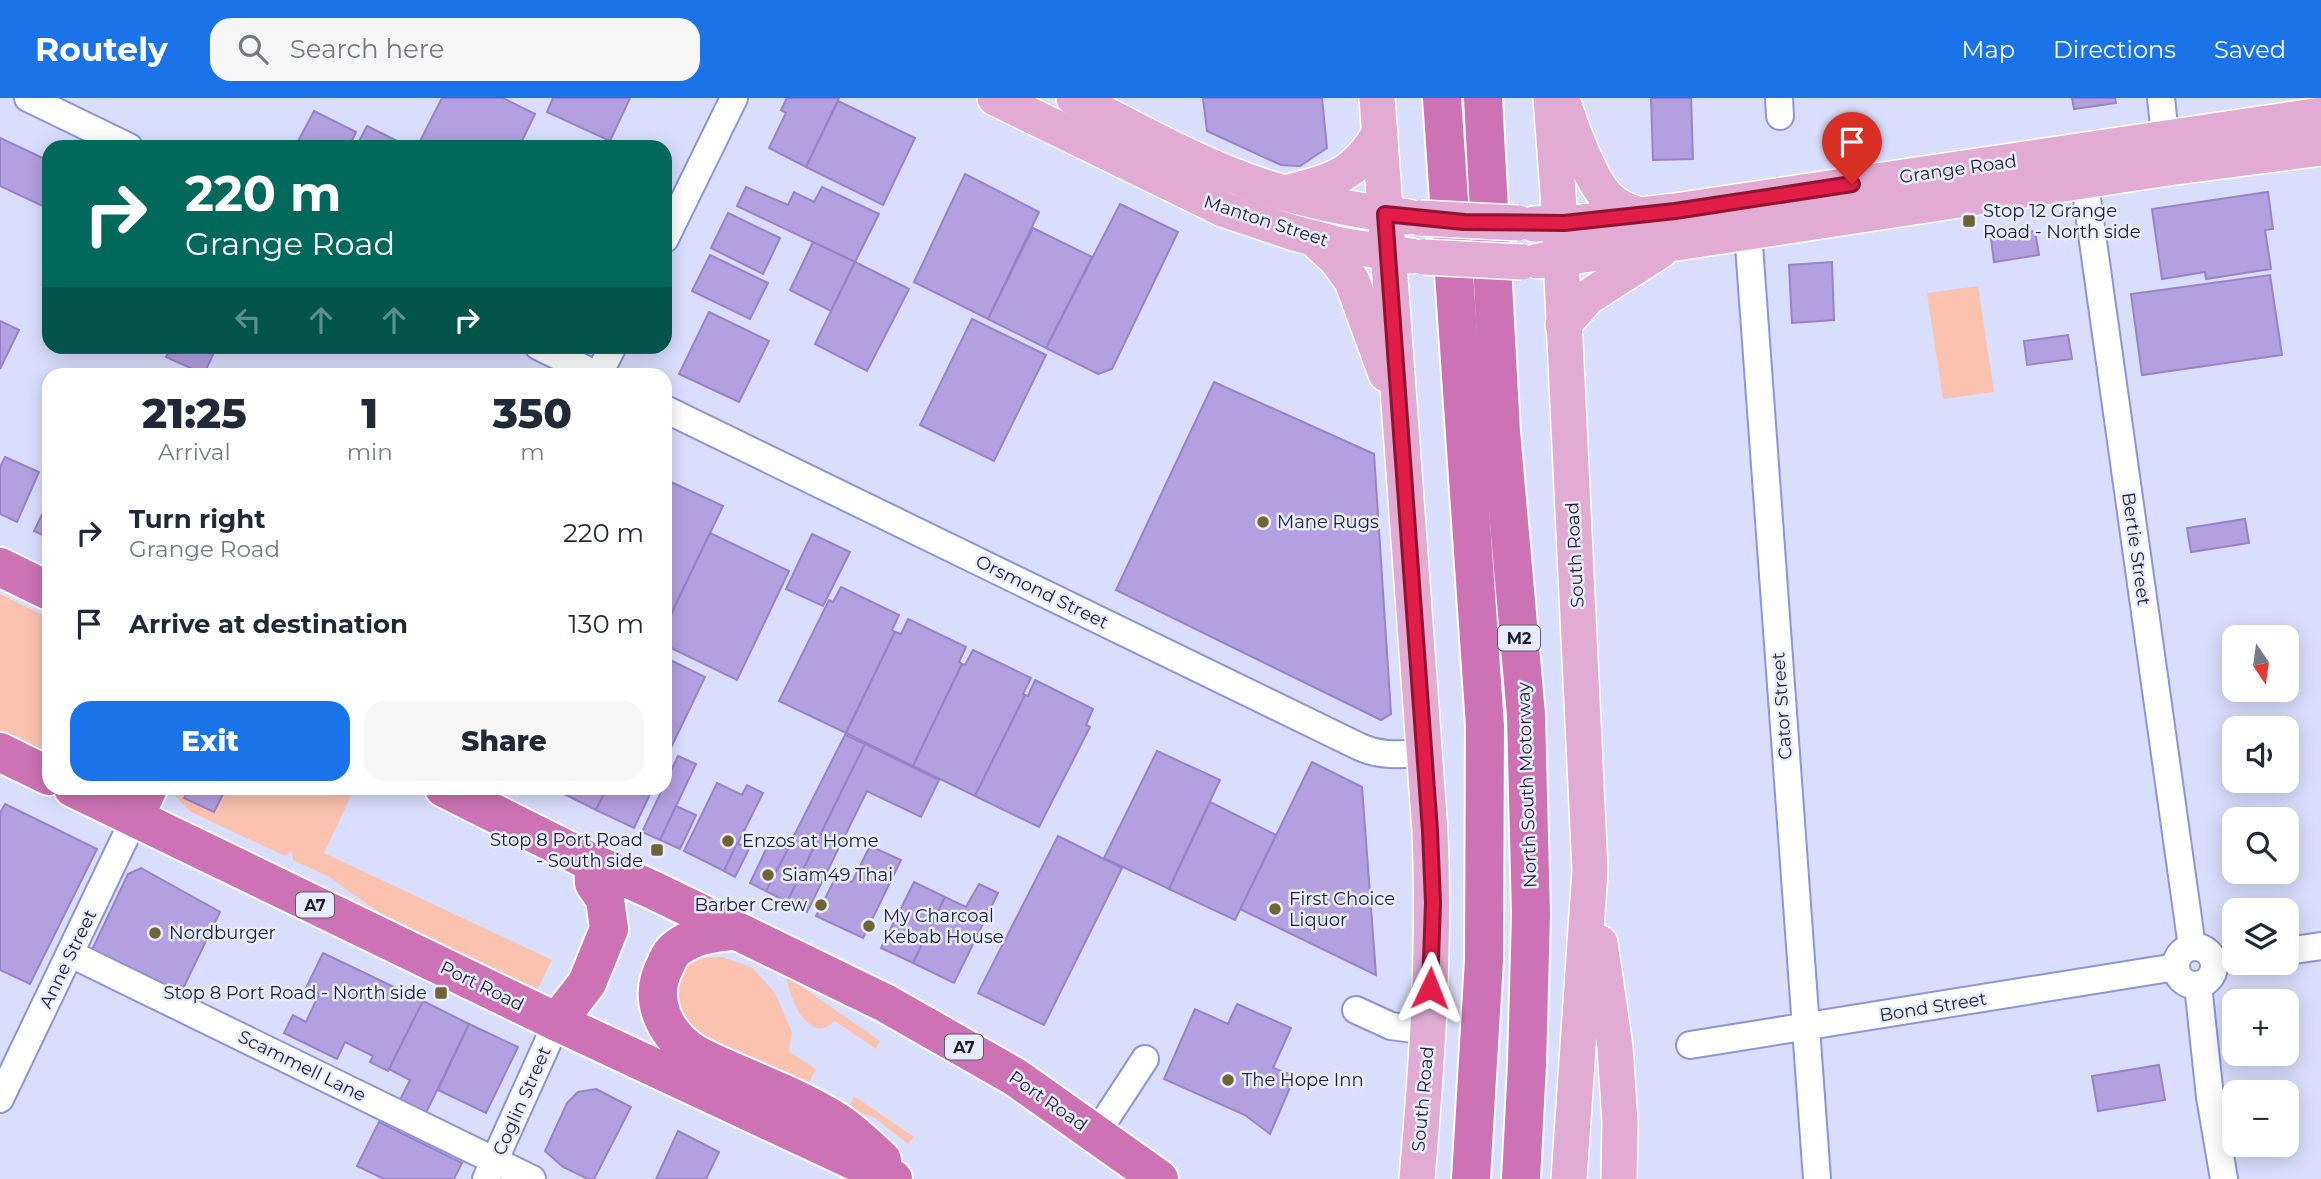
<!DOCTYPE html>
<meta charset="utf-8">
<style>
:root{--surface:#fff;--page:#f6f6f7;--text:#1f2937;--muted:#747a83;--accent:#1a73e8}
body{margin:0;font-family:Montserrat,sans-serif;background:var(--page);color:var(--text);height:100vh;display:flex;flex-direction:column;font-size:26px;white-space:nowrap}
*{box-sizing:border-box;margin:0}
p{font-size:23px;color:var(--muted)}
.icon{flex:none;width:38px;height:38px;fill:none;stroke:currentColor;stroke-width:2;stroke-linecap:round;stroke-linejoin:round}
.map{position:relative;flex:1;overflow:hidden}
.sheet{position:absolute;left:42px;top:270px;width:630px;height:427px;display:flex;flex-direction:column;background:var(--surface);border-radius:21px;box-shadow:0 4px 18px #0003}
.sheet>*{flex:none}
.top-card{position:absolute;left:42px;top:42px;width:630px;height:214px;border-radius:21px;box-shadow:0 4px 18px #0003;background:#00695c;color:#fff;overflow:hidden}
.needle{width:46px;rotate:167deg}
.buttons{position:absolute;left:2222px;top:527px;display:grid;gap:14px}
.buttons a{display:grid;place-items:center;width:77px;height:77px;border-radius:14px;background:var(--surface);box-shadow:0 4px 18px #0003;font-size:35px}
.pin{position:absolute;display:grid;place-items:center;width:60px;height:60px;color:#fff;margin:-72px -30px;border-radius:50% 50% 50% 0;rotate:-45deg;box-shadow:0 0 7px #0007}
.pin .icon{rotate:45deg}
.me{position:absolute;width:77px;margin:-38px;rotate:2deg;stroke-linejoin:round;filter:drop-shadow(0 0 5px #0008)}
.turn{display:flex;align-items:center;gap:24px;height:147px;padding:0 28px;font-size:32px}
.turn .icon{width:91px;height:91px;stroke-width:2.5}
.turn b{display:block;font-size:49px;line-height:60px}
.lanes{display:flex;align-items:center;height:66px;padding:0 28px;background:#0003;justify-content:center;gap:35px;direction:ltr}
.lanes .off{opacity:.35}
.eta{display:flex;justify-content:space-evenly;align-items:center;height:119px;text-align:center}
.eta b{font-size:42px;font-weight:800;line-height:49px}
.action{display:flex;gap:14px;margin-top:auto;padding:14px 28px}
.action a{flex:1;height:80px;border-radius:21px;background:var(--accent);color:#fff;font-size:28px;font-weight:800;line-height:80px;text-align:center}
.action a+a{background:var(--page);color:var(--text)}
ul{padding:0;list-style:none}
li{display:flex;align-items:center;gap:21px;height:91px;padding:0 28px}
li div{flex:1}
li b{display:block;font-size:26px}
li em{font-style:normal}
header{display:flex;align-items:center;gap:42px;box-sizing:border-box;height:98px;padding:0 35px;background:var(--accent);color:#fff}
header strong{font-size:33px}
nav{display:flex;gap:38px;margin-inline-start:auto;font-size:24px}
.search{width:490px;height:63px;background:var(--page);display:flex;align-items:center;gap:18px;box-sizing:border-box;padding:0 24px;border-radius:21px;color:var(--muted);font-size:26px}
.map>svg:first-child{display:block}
.green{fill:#fcc2b0}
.building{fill:#b3a0e0;stroke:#9982ca;stroke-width:2}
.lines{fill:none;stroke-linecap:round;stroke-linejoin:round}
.minor-casing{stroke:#8b94dc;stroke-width:30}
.major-casing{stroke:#fff;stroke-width:38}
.highway-casing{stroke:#fff;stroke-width:42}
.minor{stroke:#fff;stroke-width:26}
.major{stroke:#e1abd3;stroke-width:35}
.highway{stroke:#cd73b5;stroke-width:38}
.major-bridge-casing{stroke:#fff;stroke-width:38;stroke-linecap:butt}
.major-bridge{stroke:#e1abd3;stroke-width:35}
.route-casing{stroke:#92132f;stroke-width:18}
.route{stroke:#e11d48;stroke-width:12}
.poi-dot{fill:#6f6532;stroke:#e9ecfc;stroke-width:2.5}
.labels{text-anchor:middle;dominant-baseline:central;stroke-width:5;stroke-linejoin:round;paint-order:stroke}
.shield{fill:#e9ecfc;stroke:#595b74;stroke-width:2}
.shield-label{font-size:16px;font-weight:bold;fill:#1b1d3a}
.street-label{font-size:18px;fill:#1b1d3a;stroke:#e9ecfc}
.poi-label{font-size:18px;fill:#1b1d3a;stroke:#e9ecfc;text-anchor:start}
</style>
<header>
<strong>Routely</strong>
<div class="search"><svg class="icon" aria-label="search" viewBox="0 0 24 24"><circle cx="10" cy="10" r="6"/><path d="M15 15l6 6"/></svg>Search here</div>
<nav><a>Map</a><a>Directions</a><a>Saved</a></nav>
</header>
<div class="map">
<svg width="2321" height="1081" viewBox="0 0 2321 1081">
<rect width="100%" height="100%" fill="#d9defd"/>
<g class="green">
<polygon points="1978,188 1994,294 1943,301 1927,195"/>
<polygon points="0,496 49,520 49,657 0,633"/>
<polygon points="172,690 352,690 354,691 350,700 324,755 552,862 537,892 384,818 329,779 293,762 292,753 285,758 191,714 177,700"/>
<polygon points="723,859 753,870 775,895 792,934 789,954 816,971 806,991 711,949 684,927 672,903 683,868 698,860"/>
<path d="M 788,879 L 880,943 L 876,951 L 835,923 L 827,929 L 819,931 C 797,923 793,901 786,881 Z"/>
<polygon points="854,998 914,1039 908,1046 875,1020 849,1010"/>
</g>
<g class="building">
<polygon points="442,0 503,0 535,16 519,49 417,49"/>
<polygon points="553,0 630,0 610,43 547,14"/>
<polygon points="787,0 839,0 806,69 769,50 786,15 781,12"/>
<polygon points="1203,0 1322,0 1327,50 1300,68 1281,67 1207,33"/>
<polygon points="1651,0 1691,0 1693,61 1653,62"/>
<polygon points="2072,0 2115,0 2116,5 2074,11"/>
<polygon points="838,3 915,40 883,107 806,69"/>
<polygon points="314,13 356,34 349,49 295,49"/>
<polygon points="367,28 409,49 356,49"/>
<polygon points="0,40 49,63 49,111 0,88"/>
<polygon points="965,76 1039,114 988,221 914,184"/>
<polygon points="746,89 788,107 794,94 814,104 822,89 879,116 855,164 737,108"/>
<polygon points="2268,94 2273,131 2265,132 2271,171 2206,181 2205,174 2162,181 2152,111"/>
<polygon points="1120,106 1178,134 1112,271 1098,276 1046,250"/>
<polygon points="728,115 780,140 763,176 711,150"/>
<polygon points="1033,130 1092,159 1046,250 988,221"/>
<polygon points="2035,133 2039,157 1994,164 1991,140"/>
<polygon points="813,144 855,164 831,213 790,192"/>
<polygon points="710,157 768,185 750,221 692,193"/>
<polygon points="855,164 909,191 867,273 815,246"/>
<polygon points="1832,164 1834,222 1792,225 1789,167"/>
<polygon points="2270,177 2282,257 2142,277 2131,196"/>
<polygon points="709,214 769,243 739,304 679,276"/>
<polygon points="972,221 1046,257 994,363 920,327"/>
<polygon points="0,223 19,232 0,271"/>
<polygon points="2068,237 2072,261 2027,267 2024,243"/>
<polygon points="171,248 217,248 204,276 166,259"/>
<polygon points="1214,284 1374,356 1391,616 1381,622 1116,492"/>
<polygon points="5,359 39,374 17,424 0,416 0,369"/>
<polygon points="671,384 723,408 665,529 665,395"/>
<polygon points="49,402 49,440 34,433"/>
<polygon points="2245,421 2249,445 2191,454 2187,430"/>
<polygon points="710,435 789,473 737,582 665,547 665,529"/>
<polygon points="812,436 850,454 823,508 786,491"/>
<polygon points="841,489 899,517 892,532 895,534 846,635 779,603 829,502 833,504"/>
<polygon points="908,521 966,549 959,564 962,566 913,668 846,635 895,534 901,536"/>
<polygon points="973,552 1031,580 1023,596 1025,597 975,698 913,668 962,566 965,567"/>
<polygon points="670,562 705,579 666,660 665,572"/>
<polygon points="1035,582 1093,611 1086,627 1090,629 1039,729 975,698 1025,597 1028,598"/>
<polygon points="845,637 865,646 787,804 766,793"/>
<polygon points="865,646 939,682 921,719 867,693 807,814 787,804"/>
<polygon points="1157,653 1220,682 1169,791 1104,760"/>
<polygon points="678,658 696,666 660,742 642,734 663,690 665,690 665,685"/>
<polygon points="1312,664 1362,689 1376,877 1240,811"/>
<polygon points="717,685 742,697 747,687 763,695 724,773 684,753"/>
<polygon points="189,690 226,690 214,714 184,700"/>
<polygon points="552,690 607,690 596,712"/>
<polygon points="607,690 653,690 634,730 596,712"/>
<polygon points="1210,704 1276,737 1235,822 1169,791"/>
<polygon points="5,706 97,751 30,886 0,872 0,715"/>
<polygon points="676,708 696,717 680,751 660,742"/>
<polygon points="1058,738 1122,770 1044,927 978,895"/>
<polygon points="770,743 788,751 766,793 750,785"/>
<polygon points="737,745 749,751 735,779 724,773"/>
<polygon points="870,748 901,762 863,840 816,818 837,777 852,784"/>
<polygon points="141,770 220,814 178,901 90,856 128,776"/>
<polygon points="914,784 945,799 913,865 881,850"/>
<polygon points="979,786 998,795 954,885 913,865 945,799 966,809"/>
<polygon points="323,855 423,903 388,973 370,964 373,958 345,944 337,961 284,935 293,917 306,924 319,896 306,890"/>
<polygon points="423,903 469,926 424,1019 398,1006 410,982 389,971"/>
<polygon points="1237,906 1291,930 1273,970 1295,978 1270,1036 1245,1017 1164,981 1195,911 1228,926"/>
<polygon points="469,926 518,949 486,1015 438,992"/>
<polygon points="2159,967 2165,1002 2098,1013 2092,978"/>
<polygon points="596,991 631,1009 594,1081 588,1081 563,1069 545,1053 567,1005 578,994"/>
<polygon points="379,1024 462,1065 454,1081 384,1081 357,1068"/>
<polygon points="678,1033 719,1054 706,1081 656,1081"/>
</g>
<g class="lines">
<defs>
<g id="minor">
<polyline points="28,0 129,49"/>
<polyline points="1779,0 1780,18"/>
<polyline points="2161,0 2167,57"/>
<polyline points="2082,65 2192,849"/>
<polyline points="1748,134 1817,1081"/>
<polyline points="665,141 734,0"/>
<polyline points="538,248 595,276"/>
<polyline points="599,276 613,248"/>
<path d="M 665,311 L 1360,649 C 1382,659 1401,656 1425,655"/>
<circle cx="2195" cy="868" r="19"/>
<polyline points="2287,853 2321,848"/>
<polyline points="71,856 532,1081"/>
<polyline points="2198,887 2210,999 2224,1081"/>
<polyline points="1356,912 1391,928 1428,933"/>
<polyline points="1690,947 2176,869"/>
<polyline points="0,1001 135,719"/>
<polyline points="1096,1036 1145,961"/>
<polyline points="486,1081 557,924"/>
</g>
<g id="major">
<polyline points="995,0 1225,112 1294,135 1340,147 1411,158"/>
<path d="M 1074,0 C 1125,26 1176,55 1229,76 C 1286,99 1348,112 1408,119"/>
<path d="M 1377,0 L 1430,733 C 1435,850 1427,965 1417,1081"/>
<polyline points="1551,0 1558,94 1590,772 1569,1081"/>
<path d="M 1562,1 C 1570,26 1589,80 1607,99 C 1616,109 1628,113 1640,117"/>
<path d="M 1286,95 C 1333,82 1354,79 1380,35"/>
<polyline points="1534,126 1582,124 1675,113 2321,17"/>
<polyline points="1313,140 1337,162 1352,183 1386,276"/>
<polyline points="1538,163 1670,146 2168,70 2321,50"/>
<polyline points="1563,227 1588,199 1660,153"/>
<polyline points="1600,845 1615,949 1620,1024 1619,1081"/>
</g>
<g id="highway">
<polyline points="1442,0 1485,628 1484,862 1471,1081"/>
<polyline points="1483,0 1501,334 1526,617 1531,816 1527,967 1521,1081"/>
<polyline points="0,469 49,493"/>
<polyline points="0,654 49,678"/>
<polyline points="73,690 557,924 893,1081"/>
<polyline points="444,690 593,765 655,793 885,905 1015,979 1159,1081"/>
<polyline points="135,719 148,690"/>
<path d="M 735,833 C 716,834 692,838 677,850 C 671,854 668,861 665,868 C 647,902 665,938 697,957 C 742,980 792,995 836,1023 C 853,1034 867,1048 882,1062"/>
<polyline points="557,924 587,885 609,831 605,801 594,785 593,765"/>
</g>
</defs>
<use href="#minor" class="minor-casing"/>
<use href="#major" class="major-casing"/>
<use href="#highway" class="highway-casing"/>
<use href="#minor" class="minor"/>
<use href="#major" class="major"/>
<use href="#highway" class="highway"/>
<defs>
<g id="major-bridge">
<polyline points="1420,120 1518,125"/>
<polyline points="1424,159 1522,164"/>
</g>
</defs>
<use href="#major-bridge" class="major-bridge-casing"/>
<use href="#major-bridge" class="major-bridge"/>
</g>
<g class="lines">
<defs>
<polyline id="route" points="1430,890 1433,805 1430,733 1385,116 1464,124 1564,125 1675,113 1852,86"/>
</defs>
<use href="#route" class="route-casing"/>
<use href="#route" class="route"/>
</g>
<g class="poi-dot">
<rect x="1962" y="116" width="14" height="14" rx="3.5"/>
<circle cx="1263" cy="424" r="7"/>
<circle cx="728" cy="743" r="7"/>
<rect x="650" y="745" width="14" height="14" rx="3.5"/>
<circle cx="768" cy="777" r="7"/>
<circle cx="821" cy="807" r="7"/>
<circle cx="1275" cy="811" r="7"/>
<circle cx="869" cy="828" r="7"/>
<circle cx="155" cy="835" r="7"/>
<rect x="434" y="888" width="14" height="14" rx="3.5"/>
<circle cx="1228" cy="982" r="7"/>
</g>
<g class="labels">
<g class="shield">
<rect x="1498" y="527.5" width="42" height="25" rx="5"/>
<rect x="296" y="794.5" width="38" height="25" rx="5"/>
<rect x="945" y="936.5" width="38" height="25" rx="5"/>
</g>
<g class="shield-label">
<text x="1519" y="540">M2</text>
<text x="315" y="807">A7</text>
<text x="964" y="949">A7</text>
</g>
<g class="street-label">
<text transform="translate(1958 71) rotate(-8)">Grange Road</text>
<text transform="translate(1266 123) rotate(18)">Manton Street</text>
<text transform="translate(2136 451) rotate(82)">Bertie Street</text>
<text transform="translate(1575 457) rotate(-93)">South Road</text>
<text transform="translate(1042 494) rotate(26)">Orsmond Street</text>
<text transform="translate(1782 608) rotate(-94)">Cator Street</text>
<text transform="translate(1527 687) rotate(-92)">North South Motorway</text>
<text transform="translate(68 861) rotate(-64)">Anne Street</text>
<text transform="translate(482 888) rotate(26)">Port Road</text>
<text transform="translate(1933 909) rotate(-9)">Bond Street</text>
<text transform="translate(302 968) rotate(26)">Scammell Lane</text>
<text transform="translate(1423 1001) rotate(-85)">South Road</text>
<text transform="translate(522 1003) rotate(-66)">Coglin Street</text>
<text transform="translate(1048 1003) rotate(35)">Port Road</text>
</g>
<g class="poi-label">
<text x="1983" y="113">Stop 12 Grange<tspan x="1983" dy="21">Road - North side</tspan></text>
<text x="1277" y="424">Mane Rugs</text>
<text x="643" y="742" text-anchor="end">Stop 8 Port Road<tspan x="643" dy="21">- South side</tspan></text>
<text x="742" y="743">Enzos at Home</text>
<text x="782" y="777">Siam49 Thai</text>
<text x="1289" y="801">First Choice<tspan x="1289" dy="21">Liquor</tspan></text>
<text x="807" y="807" text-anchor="end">Barber Crew</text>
<text x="883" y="818">My Charcoal<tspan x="883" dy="21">Kebab House</tspan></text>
<text x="169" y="835">Nordburger</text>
<text x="427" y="895" text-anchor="end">Stop 8 Port Road - North side</text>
<text x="1242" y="982">The Hope Inn</text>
</g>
</g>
</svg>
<div class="buttons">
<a><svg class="needle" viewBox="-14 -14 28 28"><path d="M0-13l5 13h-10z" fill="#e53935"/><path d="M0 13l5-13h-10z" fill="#747a83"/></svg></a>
<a><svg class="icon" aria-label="sound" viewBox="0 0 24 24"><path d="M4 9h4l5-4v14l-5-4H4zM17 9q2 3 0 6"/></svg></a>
<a><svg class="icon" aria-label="search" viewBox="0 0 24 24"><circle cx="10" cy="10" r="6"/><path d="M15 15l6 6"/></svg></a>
<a><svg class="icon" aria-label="layers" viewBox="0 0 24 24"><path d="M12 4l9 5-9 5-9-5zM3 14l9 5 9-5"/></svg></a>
<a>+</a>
<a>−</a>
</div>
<div class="pin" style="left:1852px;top:86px;background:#d93025"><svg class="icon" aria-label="arrive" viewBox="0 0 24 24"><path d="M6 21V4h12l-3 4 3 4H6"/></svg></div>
<svg class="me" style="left:1430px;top:890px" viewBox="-20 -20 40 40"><path d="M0-17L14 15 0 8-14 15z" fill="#e11d48" stroke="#fff" stroke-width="4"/></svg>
<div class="top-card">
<div class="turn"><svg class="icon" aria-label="right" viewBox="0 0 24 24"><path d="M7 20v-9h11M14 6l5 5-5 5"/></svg><div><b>220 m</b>Grange Road</div></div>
<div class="lanes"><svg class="icon off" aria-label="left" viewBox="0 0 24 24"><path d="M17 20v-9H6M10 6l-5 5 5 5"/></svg><svg class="icon off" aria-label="ahead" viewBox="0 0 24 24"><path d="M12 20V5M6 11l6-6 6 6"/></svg><svg class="icon off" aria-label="ahead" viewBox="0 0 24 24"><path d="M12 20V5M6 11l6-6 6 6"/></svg><svg class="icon" aria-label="right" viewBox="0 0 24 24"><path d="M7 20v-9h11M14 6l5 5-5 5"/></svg></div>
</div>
<section class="sheet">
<div class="eta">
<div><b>21:25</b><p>Arrival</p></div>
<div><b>1</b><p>min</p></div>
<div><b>350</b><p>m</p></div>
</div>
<ul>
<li><svg class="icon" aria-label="right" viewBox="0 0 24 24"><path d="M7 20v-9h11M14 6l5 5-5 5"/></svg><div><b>Turn right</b><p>Grange Road</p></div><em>220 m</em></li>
<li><svg class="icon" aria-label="arrive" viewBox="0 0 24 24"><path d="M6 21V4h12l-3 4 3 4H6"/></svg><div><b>Arrive at destination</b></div><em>130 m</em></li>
</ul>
<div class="action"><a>Exit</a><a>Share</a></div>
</section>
</div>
